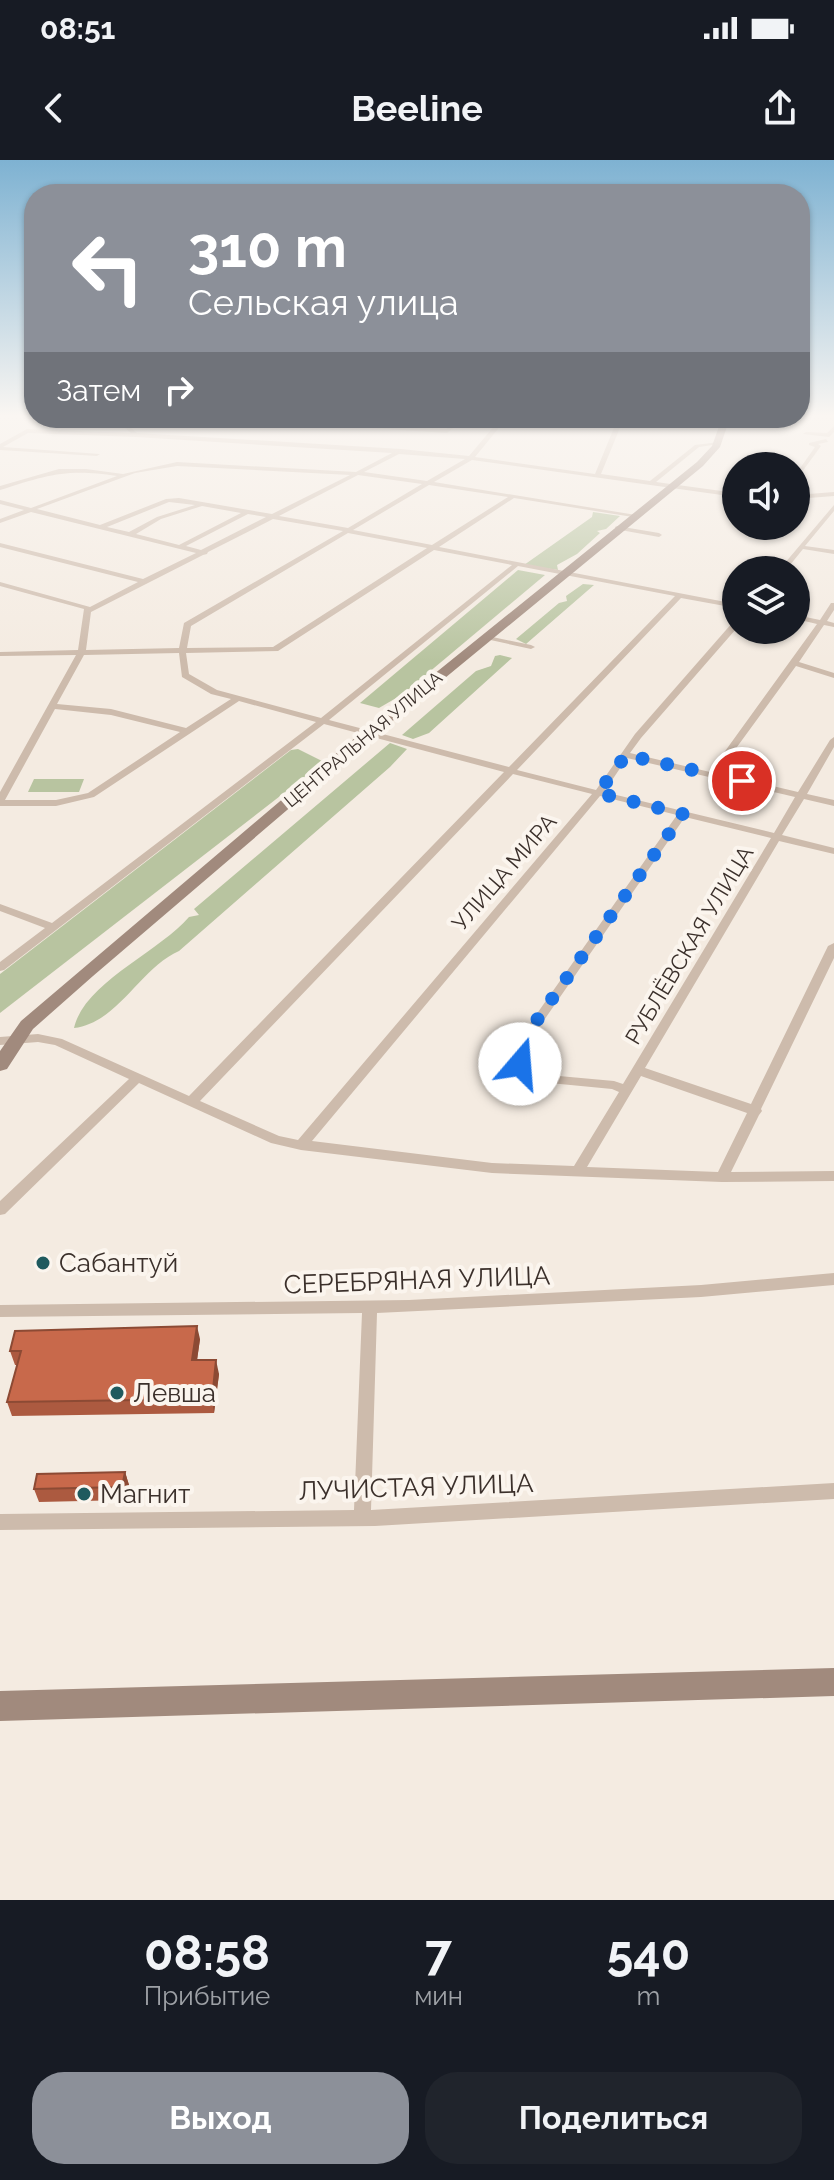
<!DOCTYPE html>
<html lang="ru">
<meta charset="utf-8">
<style>
:root{--surface:#171b24;--page:#20242c;--text:#f1f3f6;--muted:#9ea1a6;--accent:#8c9099}
body{margin:0;font-family:Raleway,sans-serif;background:var(--page);color:var(--text);height:100vh;display:flex;flex-direction:column;font-size:30px;white-space:nowrap}
*{box-sizing:border-box;margin:0}
p{font-size:26px;color:var(--muted)}
.icon{flex:none;width:44px;height:44px;fill:none;stroke:currentColor;stroke-width:2;stroke-linecap:round;stroke-linejoin:round}
.map{position:relative;height:1740px;overflow:hidden}
.sheet{display:flex;flex-direction:column;background:var(--surface);flex:1}
.sheet>*{flex:none}
.guide{position:absolute;left:24px;top:24px;width:786px;height:244px;border-radius:32px;box-shadow:0 2px 6px #0004;background:#8c9099;color:#fff;overflow:hidden}
.tools{position:absolute;left:722px;top:292px;display:grid;gap:16px}
.tools a{display:grid;place-items:center;width:88px;height:88px;border-radius:50%;background:var(--surface);box-shadow:0 2px 6px #0004;font-size:40px}
.pin{position:absolute;display:grid;place-items:center;width:68px;height:68px;color:#fff;margin:-34px;border:4px solid #fff;border-radius:50%;box-shadow:0 2px 8px #0007}
.me{position:absolute;width:88px;margin:-44px;rotate:18deg;stroke-linejoin:round;filter:drop-shadow(0 0 6px #0008)}
.turn{display:flex;align-items:center;gap:28px;height:168px;padding:0 32px;font-size:36px}
.turn .icon{width:104px;height:104px;stroke-width:2.5}
.turn b{display:block;font-size:56px;line-height:68px}
.then{display:flex;align-items:center;height:76px;padding:0 32px;background:#0003;gap:16px;font-size:30px}
.eta{display:flex;justify-content:space-evenly;align-items:center;height:136px;text-align:center}
.eta b{font-size:48px;font-weight:700;line-height:56px}
.button{display:flex;gap:16px;margin-top:auto;padding:16px 32px}
.button a{flex:1;height:92px;border-radius:32px;background:var(--accent);color:#fff;font-size:32px;font-weight:700;line-height:92px;text-align:center}
.button a+a{background:var(--page);color:var(--text)}
.status{display:flex;justify-content:space-between;align-items:center;height:56px;padding:0 40px;background:var(--surface);direction:ltr}
.status svg{height:22px;fill:currentColor}
header{display:flex;justify-content:space-between;align-items:center;height:104px;padding:0 32px;background:var(--surface);font-size:36px;font-weight:700}
.map>svg:first-child{display:block}
.green{fill:#b8c4a0}
.lines{fill:none;stroke-linecap:round;stroke-linejoin:round}
.street{fill:#cdbbac;fill-rule:evenodd}
.secondary{fill:#a18a7d;fill-rule:evenodd}
.wall{fill:#ac5a40}
.shaded-wall{fill:#8c4a34}
.building{fill:#c8694b;stroke:#8c4a34;stroke-width:2}
.route{stroke:#1a73e8;stroke-width:14;stroke-dasharray:0 25.2}
.poi-dot{fill:#1f5a5e;stroke:#fbf5ee;stroke-width:3}
.labels{text-anchor:middle;dominant-baseline:central;stroke-width:8;stroke-linejoin:round;paint-order:stroke}
.far-street-label{font-size:18px;fill:#3b302b;stroke:#fbf5ee}
.street-label{font-size:22px;fill:#3b302b;stroke:#fbf5ee}
.near-poi-label{font-size:26px;fill:#3b302b;stroke:#fbf5ee;text-anchor:start}
.near-street-label{font-size:26px;fill:#3b302b;stroke:#fbf5ee}
</style>
<div class="status"><b>08:51</b><svg viewBox="0 0 49 12"><path d="M0 12V9h3v3zM5 12V6h3v6zM10 12V3h3v9zM15 12V0h3v12zM26 1h20v11H26zM47 4h2v5h-2z"/></svg></div>
<header><svg class="icon" aria-label="back" viewBox="0 0 24 24"><path d="M15 5l-7 7 7 7"/></svg>Beeline<svg class="icon" aria-label="share" viewBox="0 0 24 24"><path d="M12 15V3M7 8l5-5 5 5M5 13v7h14v-7"/></svg></header>
<div class="map">
<svg width="834" height="1740" viewBox="0 0 834 1740">
<rect width="100%" height="100%" fill="#f4ebe1"/>
<g class="green">
<polygon points="593,352 620,356 606,369 597,371 600,373 577,394 557,405 558,410 524,405 592,357"/>
<polygon points="518,410 545,415 403,534 379,548 360,543"/>
<polygon points="583,424 594,425 526,484 516,479 559,443 567,441 566,436"/>
<polygon points="500,495 512,498 429,573 413,579 402,575 476,511 491,506 495,496"/>
<path d="M 390,583 L 407,589 L 390,607 L 179,791 C 140,808 118,863 74,868 C 84,823 159,792 189,757 L 199,755 L 194,749 Z"/>
<polygon points="298,589 324,602 0,853 0,814 291,590"/>
<polygon points="34,619 84,619 79,632 28,632"/>
</g>
<g class="lines">
<g class="street">
<path d="M 127,258 L 191,258 L 131,262 L 130,267 L 137,273 L 401,289 L 469,296 L 501,258 L 507,258 L 475,297 L 595,314 L 618,258 L 624,258 L 601,314 L 650,321 L 695,285 L 719,282 L 719,284 L 699,287 L 656,322 L 736,333 L 736,337 L 472,300 L 434,322 L 636,355 L 633,357 L 514,338 L 439,387 L 736,444 L 736,448 L 681,438 L 517,610 L 596,630 L 635,574 L 733,462 L 736,462 L 736,469 L 641,578 L 630,593 L 710,612 L 817,464 L 796,459 L 796,455 L 820,460 L 831,443 L 834,443 L 834,450 L 827,461 L 834,463 L 834,467 L 824,465 L 799,502 L 834,513 L 834,518 L 796,506 L 718,613 L 798,632 L 830,580 L 834,577 L 834,587 L 807,634 L 834,640 L 834,646 L 804,639 L 782,675 L 834,688 L 834,694 L 779,681 L 645,908 L 751,944 L 828,786 L 834,783 L 834,798 L 761,949 L 762,951 L 759,955 L 731,1012 L 834,1011 L 834,1021 L 722,1022 L 492,1013 L 301,990 L 271,983 L 139,923 L 5,1054 L 0,1055 L 0,1041 L 129,919 L 55,885 L 38,882 L 0,885 L 0,877 L 38,874 L 62,879 L 189,936 L 504,612 L 324,564 L 4,810 L 0,811 L 0,802 L 45,768 L 0,751 L 0,744 L 52,763 L 316,562 L 239,541 L 94,637 L 56,646 L 0,646 L 0,632 L 76,495 L 0,496 L 0,492 L 78,490 L 84,449 L 0,426 L 0,422 L 90,447 L 138,422 L 0,387 L 0,383 L 143,419 L 196,393 L 31,352 L 0,363 L 0,359 L 24,350 L 0,344 L 0,340 L 31,348 L 117,316 C 67,308 47,315 0,330 L 0,326 L 59,309 L 86,309 L 123,314 L 177,302 L 356,312 L 392,293 L 136,277 L 28,273 L 3,287 L 100,294 L 97,296 L 0,290 L 0,284 L 27,269 L 131,273 L 124,267 ZM 399,294 L 465,299 L 427,321 L 364,312 ZM 177,306 L 350,315 L 272,354 L 179,338 L 166,339 L 100,365 L 37,349 L 135,313 ZM 358,315 L 422,324 L 348,368 L 279,356 ZM 429,325 L 508,337 L 432,385 L 353,370 ZM 169,342 L 195,345 L 157,357 L 129,372 L 107,367 ZM 202,346 L 241,353 L 179,385 L 136,374 L 161,359 ZM 248,354 L 266,357 L 201,390 L 186,386 ZM 273,359 L 343,371 L 184,463 L 179,488 L 86,490 L 91,452 L 203,395 L 207,394 L 208,392 ZM 348,373 L 427,388 L 273,487 L 187,488 L 191,466 ZM 434,390 L 512,405 L 321,558 L 217,530 L 189,514 L 186,493 L 278,491 ZM 518,406 L 675,436 L 509,607 L 329,560 ZM 179,493 L 182,517 L 211,534 L 231,539 L 186,568 L 111,549 L 57,544 L 84,495 ZM 55,549 L 111,555 L 180,572 L 88,633 L 56,640 L 5,640 ZM 627,598 L 795,637 L 774,673 L 604,632 ZM 513,614 L 592,634 L 298,980 L 279,976 L 200,941 ZM 600,636 L 677,655 L 512,889 L 514,904 L 529,921 L 612,929 L 619,932 L 574,1006 L 492,1003 L 312,981 ZM 685,657 L 771,678 L 623,924 L 614,921 L 537,914 L 526,903 L 524,889 ZM 641,916 L 747,953 L 718,1012 L 587,1007 Z"/>
<polygon points="218,258 446,269 459,258 465,258 447,273"/>
<polygon points="834,266 834,272 829,277 803,274 806,272 827,273"/>
<polygon points="826,279 828,282 818,284 821,286 796,320 796,314 815,287 809,285 809,283"/>
<polygon points="834,332 834,336 796,339 796,335"/>
<polygon points="834,345 834,351 805,386 834,390 834,394 803,389 786,410 779,410"/>
<polygon points="617,366 659,373 662,375 659,377 615,369 615,367"/>
<polygon points="483,475 531,485 535,487 531,489 486,479 483,479"/>
<polygon points="834,1113 834,1125 701,1137 377,1153 371,1350 834,1323 834,1339 375,1366 0,1370 0,1354 354,1350 362,1153 0,1157 0,1145 409,1140 701,1125"/>
</g>
<g class="secondary">
<polygon points="722,258 730,258 720,287 703,306 355,592 93,816 33,869 7,909 0,911 0,891 21,861 345,586 697,302 712,286"/>
<polygon points="834,1508 834,1536 0,1561 0,1531"/>
</g>
</g>
<g class="wall">
<polygon points="200,1179 197,1200 219,1214 214,1253 12,1256 7,1242 17,1205 15,1205 10,1191"/>
<polygon points="125,1312 129,1325 126,1340 39,1342 34,1329"/>
</g>
<g class="shaded-wall">
<polygon points="197,1166 200,1179 195,1214 192,1200"/>
<polygon points="216,1200 219,1214 214,1253 212,1239"/>
<polygon points="125,1312 129,1325 126,1340 122,1327"/>
</g>
<g class="building">
<polygon points="197,1166 192,1200 216,1200 212,1239 7,1242 21,1191 10,1191 15,1171"/>
<polygon points="125,1312 122,1327 34,1329 37,1314"/>
</g>
<linearGradient id="sky" x2="0" y2="1"><stop stop-color="#7eb2d2"/><stop offset="0.51" stop-color="#faf6f2"/><stop offset="1" stop-color="#faf6f2" stop-opacity="0"/></linearGradient>
<rect width="834" height="501" fill="url(#sky)"/>
<g class="lines">
<polyline class="route" points="520,904 520,884 683,654 598,633 626,595 742,621"/>
</g>
<g class="poi-dot">
<circle cx="43" cy="1103" r="8"/>
<circle cx="117" cy="1233" r="8"/>
<circle cx="84" cy="1334" r="8"/>
</g>
<g class="labels">
<g class="far-street-label">
<text transform="translate(363 579) rotate(-40)">ЦЕНТРАЛЬНАЯ УЛИЦА</text>
</g>
<g class="street-label">
<text transform="translate(504 712) rotate(-49)">УЛИЦА МИРА</text>
<text transform="translate(689 785) rotate(-59)">РУБЛЁВСКАЯ УЛИЦА</text>
</g>
<g class="near-poi-label">
<text x="59" y="1103">Сабантуй</text>
<text x="133" y="1233">Левша</text>
<text x="100" y="1334">Магнит</text>
</g>
<g class="near-street-label">
<text transform="translate(417 1120) rotate(-2)">СЕРЕБРЯНАЯ УЛИЦА</text>
<text transform="translate(416 1327) rotate(-2)">ЛУЧИСТАЯ УЛИЦА</text>
</g>
</g>
</svg>
<div class="tools">
<a><svg class="icon" aria-label="sound" viewBox="0 0 24 24"><path d="M4 9h4l5-4v14l-5-4H4zM17 9q2 3 0 6"/></svg></a>
<a><svg class="icon" aria-label="layers" viewBox="0 0 24 24"><path d="M12 4l9 5-9 5-9-5zM3 14l9 5 9-5"/></svg></a>
</div>
<div class="pin" style="left:742px;top:621px;background:#d93025"><svg class="icon" aria-label="arrive" viewBox="0 0 24 24"><path d="M6 21V4h12l-3 4 3 4H6"/></svg></div>
<svg class="me" style="left:520px;top:904px" viewBox="-20 -20 40 40"><circle r="19" fill="#fff"/><path d="M0-13L10 11 0 6-10 11z" fill="#1a73e8"/></svg>
<div class="guide">
<div class="turn"><svg class="icon" aria-label="left" viewBox="0 0 24 24"><path d="M17 20v-9H6M10 6l-5 5 5 5"/></svg><div><b>310 m</b>Сельская улица</div></div>
<div class="then">Затем<svg class="icon" aria-label="right" viewBox="0 0 24 24"><path d="M7 20v-9h11M14 6l5 5-5 5"/></svg></div>
</div>
</div>
<section class="sheet">
<div class="eta">
<div><b>08:58</b><p>Прибытие</p></div>
<div><b>7</b><p>мин</p></div>
<div><b>540</b><p>m</p></div>
</div>
<div class="button"><a>Выход</a><a>Поделиться</a></div>
</section>
